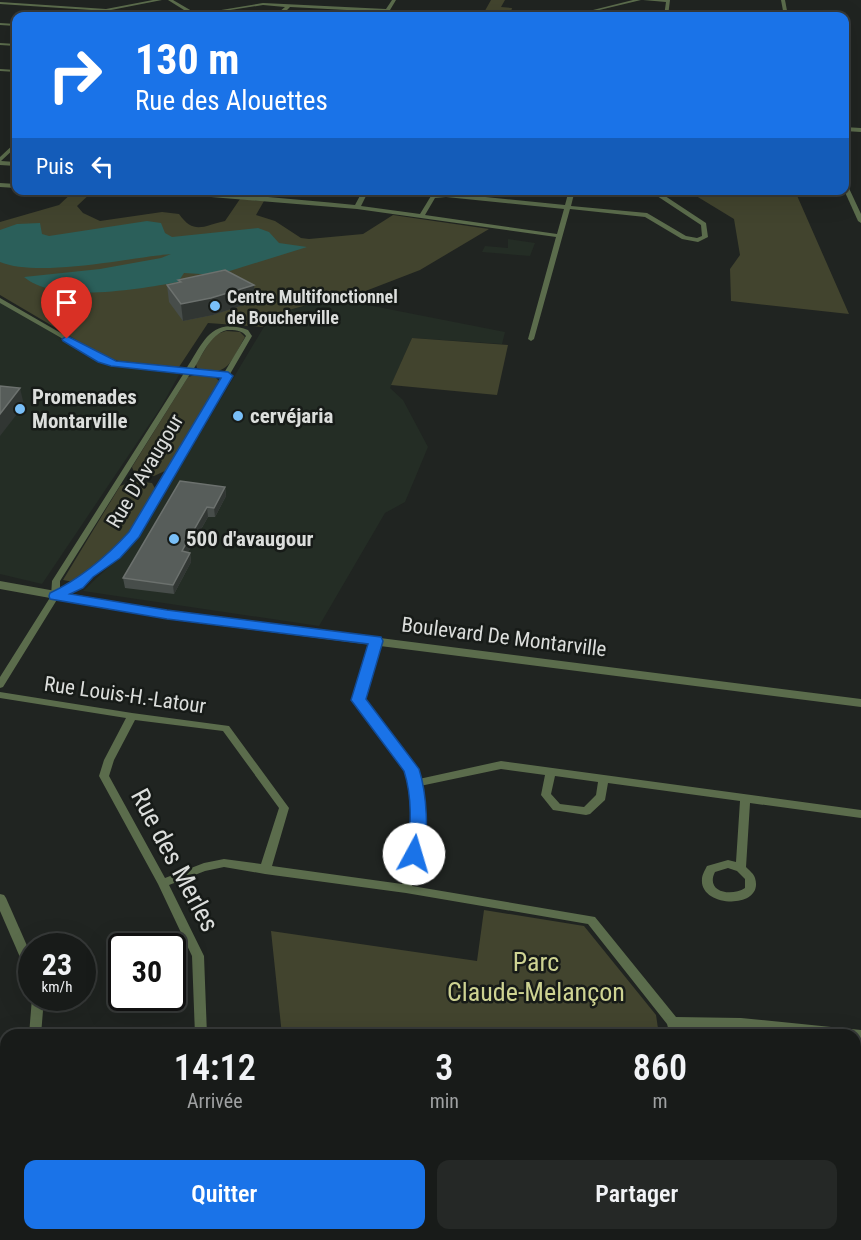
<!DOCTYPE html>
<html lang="fr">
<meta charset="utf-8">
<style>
:root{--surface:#181b19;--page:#252826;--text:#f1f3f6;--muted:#9fa1a2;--line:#363938;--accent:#1a73e8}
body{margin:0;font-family:"Roboto Condensed",sans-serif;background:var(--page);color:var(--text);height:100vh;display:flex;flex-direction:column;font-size:22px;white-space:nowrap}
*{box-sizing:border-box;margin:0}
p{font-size:20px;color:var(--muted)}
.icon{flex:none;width:33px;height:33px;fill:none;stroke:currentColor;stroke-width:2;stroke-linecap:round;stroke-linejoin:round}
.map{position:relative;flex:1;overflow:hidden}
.details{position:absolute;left:0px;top:1029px;width:861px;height:212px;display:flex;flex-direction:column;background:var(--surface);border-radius:18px 18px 0 0;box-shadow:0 6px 24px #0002,0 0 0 2px var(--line)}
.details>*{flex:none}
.hud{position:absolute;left:12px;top:12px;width:837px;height:183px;border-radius:12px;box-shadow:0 6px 24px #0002,0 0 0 2px var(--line);background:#1a73e8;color:#fff;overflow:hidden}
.speed{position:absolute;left:18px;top:933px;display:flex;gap:12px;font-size:30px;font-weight:700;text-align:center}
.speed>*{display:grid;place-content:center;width:78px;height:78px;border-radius:50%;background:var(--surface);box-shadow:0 6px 24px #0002,0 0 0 2px var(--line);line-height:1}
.speed small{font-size:15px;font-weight:400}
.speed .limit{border:3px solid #111;border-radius:9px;background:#fff;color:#111}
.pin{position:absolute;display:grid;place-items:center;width:51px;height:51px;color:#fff;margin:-62px -26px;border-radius:50% 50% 50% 0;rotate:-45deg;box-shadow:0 0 6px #0007}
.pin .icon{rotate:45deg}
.me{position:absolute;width:66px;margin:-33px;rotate:6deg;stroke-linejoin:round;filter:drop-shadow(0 0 4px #0008)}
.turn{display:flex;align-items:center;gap:21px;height:126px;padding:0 24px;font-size:27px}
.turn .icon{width:78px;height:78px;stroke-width:2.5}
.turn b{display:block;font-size:42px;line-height:51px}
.then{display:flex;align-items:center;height:57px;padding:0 24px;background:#0003;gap:12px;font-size:22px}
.eta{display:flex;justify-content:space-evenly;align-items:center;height:102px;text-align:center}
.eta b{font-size:36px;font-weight:600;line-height:42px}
.cta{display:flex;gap:12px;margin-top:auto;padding:12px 24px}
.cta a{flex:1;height:69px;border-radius:12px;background:var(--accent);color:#fff;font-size:24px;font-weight:600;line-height:69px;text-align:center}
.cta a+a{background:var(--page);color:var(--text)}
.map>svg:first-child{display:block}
.built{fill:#242d25}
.green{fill:#42442e}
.water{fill:#2b5f5a}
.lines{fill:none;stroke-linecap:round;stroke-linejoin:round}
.minor{fill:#5b6c4c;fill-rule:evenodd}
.tertiary{fill:#5b6c4c;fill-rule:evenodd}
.wall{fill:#474d4a}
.shaded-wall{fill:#313633}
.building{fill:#575d5a;stroke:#6c716e;stroke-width:1.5}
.route{fill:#1a73e8;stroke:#114b97;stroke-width:1.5}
.poi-dot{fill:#79bff8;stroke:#171b18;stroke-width:2}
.labels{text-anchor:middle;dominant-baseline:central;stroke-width:5;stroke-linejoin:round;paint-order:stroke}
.far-poi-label{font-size:18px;font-weight:bold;fill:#dcdedc;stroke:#171b18;text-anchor:start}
.poi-label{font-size:21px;font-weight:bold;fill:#dcdedc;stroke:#171b18;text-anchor:start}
.street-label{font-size:21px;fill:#dcdedc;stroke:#171b18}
.near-street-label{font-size:26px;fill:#dcdedc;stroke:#171b18}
.near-park-label{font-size:26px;fill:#ced392;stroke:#171b18}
</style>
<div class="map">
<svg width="861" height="1240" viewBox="0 0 861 1240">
<rect width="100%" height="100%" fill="#202421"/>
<g class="built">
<polygon points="508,239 535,243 530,256 482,252 485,246 508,248"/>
<polygon points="332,298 505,332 502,344 412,338 390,388 403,400 428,447 405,502 385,513 319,626 83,591 136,541 271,315"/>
<polygon points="0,300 102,359 115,364 181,371 161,407 42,584 0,574"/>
</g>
<g class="green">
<polygon points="491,0 505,0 501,7 512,8 510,16 482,16"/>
<path d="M 74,191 L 93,191 L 77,206 L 83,213 L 100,221 L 162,212 L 179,214 C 194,235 203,226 225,221 L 240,199 L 264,201 L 256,215 L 275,221 L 301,238 L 309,239 L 363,234 L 393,215 L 489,229 L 420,270 L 350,297 L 332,298 L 271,315 L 263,327 L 208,323 L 179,367 L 119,361 L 105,357 L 0,295 L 0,222 L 59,205 Z"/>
<polygon points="688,191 795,191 849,314 731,301 730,269 740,255 734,219"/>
<path d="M 226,331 L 240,332 L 245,337 C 232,359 228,380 197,368 L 196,364 L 214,335 Z"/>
<polygon points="412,338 508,345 497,395 391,385"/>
<polygon points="198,374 214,376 219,381 167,470 154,476 134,472 132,467 188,377"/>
<polygon points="134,481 152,483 156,490 132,530 121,542 74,582 63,580 120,486"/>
<polygon points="484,910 584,926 656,1015 659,1035 282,1035 271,931 477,961"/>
</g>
<path class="water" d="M 147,221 L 161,223 L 165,233 L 172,237 L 258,228 L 269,232 L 279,243 L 307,247 L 217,275 L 184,273 L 178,282 C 140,289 55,304 24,277 L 100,269 L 161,258 L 171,254 C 127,258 39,278 0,262 L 0,230 L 17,224 L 40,223 L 42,234 L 49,236 Z"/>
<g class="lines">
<g class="minor">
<polygon points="153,0 162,0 106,11 0,4 0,2 106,9"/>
<polygon points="168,0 173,0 197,14 263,3 386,9 392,0 396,0 390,10 484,15 486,16 468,16 388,12 384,16 382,15 384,12 290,7 283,14 271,16 271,15 279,12 285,7 263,5 192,16 192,15"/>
<polygon points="633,0 641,0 587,13 591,16 586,16 581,13"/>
<polygon points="643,0 670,0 668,16 664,16 666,2"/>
<polygon points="781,0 785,0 788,16 784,16"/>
<polygon points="0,23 16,24 16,26 0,25"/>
<polygon points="0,43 16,44 16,46 0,45"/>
<polygon points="0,69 16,70 16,72 0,71"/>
<polygon points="844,127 861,128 861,132 844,131"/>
<polygon points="16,142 16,147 1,161 16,162 16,166 0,165 0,157"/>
<polygon points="844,182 847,184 861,214 861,223 858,221 844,190"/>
<polygon points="0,183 16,184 16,188 0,187"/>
<path d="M 127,190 C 204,190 279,198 355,205 L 363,190 L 369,190 L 361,206 L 420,214 L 431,196 L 446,193 L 565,205 L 569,190 L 575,190 L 571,206 L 647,213 L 686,236 L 697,238 L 702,236 L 701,225 L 648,190 L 656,190 L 706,223 L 708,237 L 698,242 L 682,239 L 645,217 L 570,209 L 534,339 L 531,341 L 528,339 L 556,237 L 357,209 ZM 446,197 L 564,209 L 557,234 L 425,215 L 435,198 Z"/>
<path d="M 0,298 L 104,358 L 116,362 L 186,369 C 203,343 211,316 248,330 L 252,336 L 230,374 L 232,376 L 228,378 L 138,536 L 121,554 L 101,571 L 80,586 L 58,598 L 3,687 L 0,688 L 0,677 L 51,596 L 52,581 L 184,373 L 115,366 L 100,360 L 0,303 ZM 227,330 C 234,330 242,330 246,336 L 224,373 L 193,370 C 202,356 210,334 227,330 ZM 190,374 L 222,377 L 131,533 C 111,556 87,575 60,590 L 60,581 Z"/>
<path d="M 376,638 L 381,641 L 363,700 L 415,766 L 419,779 L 501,761 L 861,810 L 861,818 L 750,803 L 746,867 C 749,870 754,874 755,878 C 765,910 699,908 702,879 C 702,875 705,870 707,866 L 728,860 L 736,862 L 740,801 L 608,783 L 605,800 L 590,814 L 586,815 L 553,810 L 541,795 L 545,775 L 501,769 L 420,786 C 425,820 419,852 412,886 L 595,917 L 676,1017 L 741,1018 L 861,1030 L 861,1040 L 855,1040 L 855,1035 L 809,1035 L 741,1028 L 680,1027 L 682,1035 L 670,1035 L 667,1024 L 588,924 L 406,893 L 265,874 L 224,867 L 205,871 L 169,885 L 204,956 L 207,1035 L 195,1035 L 192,956 L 158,884 L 99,776 L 104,760 L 126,718 L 0,698 L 0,692 L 132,713 L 229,726 L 289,808 L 272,866 L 402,884 L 410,844 L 412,814 L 410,784 L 406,770 L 353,700 L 371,641 ZM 135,720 L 223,731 L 279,808 L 261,864 L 224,859 L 204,863 L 165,878 L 109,776 L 114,760 ZM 555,776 L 598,782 L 596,795 L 584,807 L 560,804 L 551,794 ZM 728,868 L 737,871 L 745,879 L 745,888 C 731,897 705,892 715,872 Z"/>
<polygon points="0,894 4,895 6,898 32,957 32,976 28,974 26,971 0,911"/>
<polygon points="32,998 44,998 41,1035 29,1035"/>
<polygon points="6,1086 6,1098 0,1100 0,1088"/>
<polygon points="855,1177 861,1178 861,1190 855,1189"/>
<rect x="9" y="1234" width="14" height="6"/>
<polygon points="207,1234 221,1234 224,1240 210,1240"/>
</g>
<polygon class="tertiary" points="0,581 167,611 861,699 861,707 167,619 0,589"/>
</g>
<g class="wall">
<polygon points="178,280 254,285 255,301 213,315 183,321 169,302 167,285 178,283"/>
<polygon points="225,487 226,496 215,517 208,517 188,552 190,553 191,562 174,594 125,588 123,578"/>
</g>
<g class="shaded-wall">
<polygon points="254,285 255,301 213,315 183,321 181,304"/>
<polygon points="20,388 24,405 0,436 0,414"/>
<polygon points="225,487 226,496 215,517 214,508"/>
<polygon points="207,507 208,517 183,561 182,551"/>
<polygon points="190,553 191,562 174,594 173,585"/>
</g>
<g class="building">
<polygon points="225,270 254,285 211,298 181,304 167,285 181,282 178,280"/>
<polygon points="0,386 20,388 0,414"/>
<polygon points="180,481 225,487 214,508 207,507 182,551 190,553 173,585 123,578"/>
</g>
<path class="route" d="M 67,336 L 116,361 L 228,372 L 233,376 L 139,537 L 120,558 L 93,577 L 83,588 L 70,594 L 167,610 L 381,637 L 383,641 L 366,699 L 419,769 C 426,791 431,838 420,858 L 414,860 L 408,858 L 406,854 C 412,828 412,796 404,771 L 351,700 L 368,644 L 167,619 L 50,599 L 49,596 L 50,593 C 80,579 107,556 129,532 L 221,378 L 111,366 L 98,362 L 63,341 L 62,339 Z"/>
<g class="poi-dot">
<circle cx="215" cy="306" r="6"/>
<circle cx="20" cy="409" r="6"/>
<circle cx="238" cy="416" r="6"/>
<circle cx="174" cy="539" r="6"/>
</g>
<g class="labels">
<g class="far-poi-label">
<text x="227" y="296">Centre Multifonctionnel<tspan x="227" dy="21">de Boucherville</tspan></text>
</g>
<g class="poi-label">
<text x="32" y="397">Promenades<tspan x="32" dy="24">Montarville</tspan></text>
<text x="250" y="416">cervéjaria</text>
<text x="186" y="539">500 d'avaugour</text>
</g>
<g class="street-label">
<text transform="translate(145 471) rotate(-59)">Rue D'Avaugour</text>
<text transform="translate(504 637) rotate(7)">Boulevard De Montarville</text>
<text transform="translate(125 695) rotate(8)">Rue Louis-H.-Latour</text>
</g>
<g class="near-street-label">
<text transform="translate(175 860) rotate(62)">Rue des Merles</text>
</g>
<g class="near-park-label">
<text x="536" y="962">Parc<tspan x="536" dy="30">Claude-Melançon</tspan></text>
</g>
</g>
</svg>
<div class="speed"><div>23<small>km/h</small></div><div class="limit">30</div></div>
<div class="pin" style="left:67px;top:339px;background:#d93025"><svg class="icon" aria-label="arrive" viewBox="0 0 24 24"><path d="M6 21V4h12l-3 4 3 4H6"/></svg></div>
<svg class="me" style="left:414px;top:854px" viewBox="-20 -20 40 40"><circle r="19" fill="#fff"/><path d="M0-13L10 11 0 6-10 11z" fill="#1a73e8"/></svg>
<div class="hud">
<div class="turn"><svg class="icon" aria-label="right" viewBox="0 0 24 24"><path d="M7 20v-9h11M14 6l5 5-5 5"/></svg><div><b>130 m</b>Rue des Alouettes</div></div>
<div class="then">Puis<svg class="icon" aria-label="left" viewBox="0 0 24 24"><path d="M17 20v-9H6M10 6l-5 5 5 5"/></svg></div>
</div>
<section class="details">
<div class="eta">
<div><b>14:12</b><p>Arrivée</p></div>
<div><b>3</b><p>min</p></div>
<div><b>860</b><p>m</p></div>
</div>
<div class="cta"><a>Quitter</a><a>Partager</a></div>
</section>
</div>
